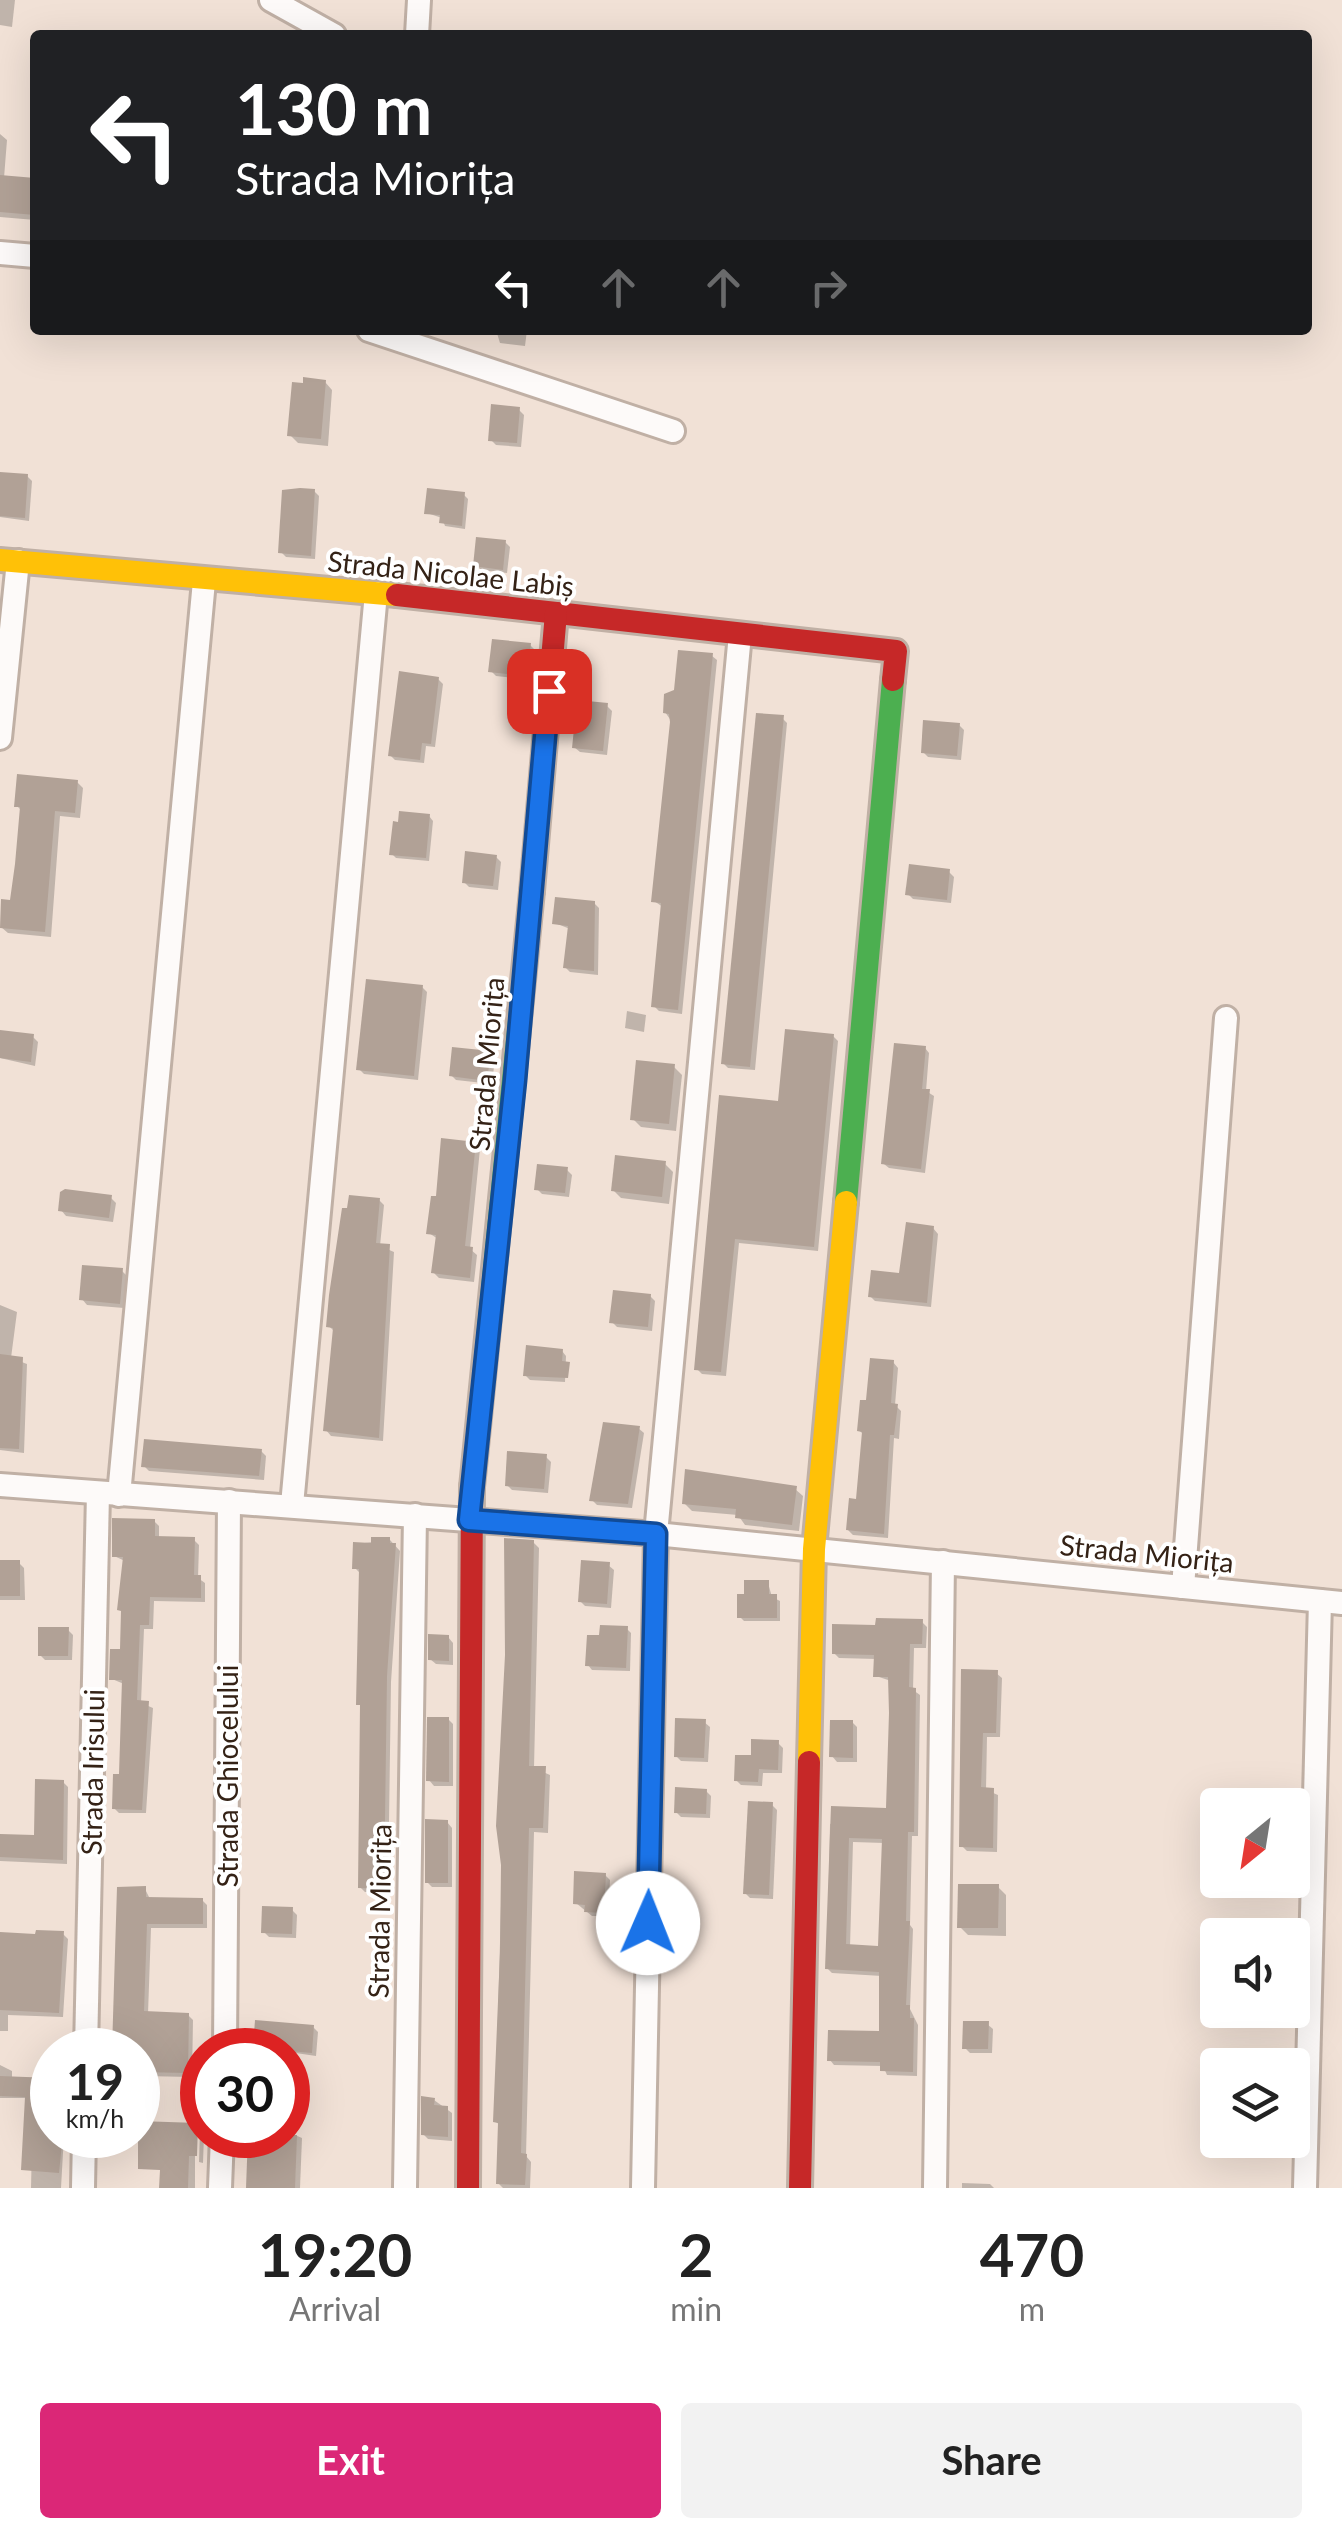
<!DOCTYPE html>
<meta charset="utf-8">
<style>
:root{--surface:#fff;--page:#f2f2f2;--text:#222;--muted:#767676;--accent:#db2777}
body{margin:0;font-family:Lato,sans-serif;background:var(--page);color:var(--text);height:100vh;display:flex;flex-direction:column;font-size:38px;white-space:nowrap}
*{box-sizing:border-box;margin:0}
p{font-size:32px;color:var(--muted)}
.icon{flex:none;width:55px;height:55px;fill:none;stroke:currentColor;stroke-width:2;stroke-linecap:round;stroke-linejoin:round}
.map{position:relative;height:2188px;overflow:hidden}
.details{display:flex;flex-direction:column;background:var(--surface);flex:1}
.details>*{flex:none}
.guide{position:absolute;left:30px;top:30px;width:1282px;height:305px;border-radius:10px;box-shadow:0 10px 40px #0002;background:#202124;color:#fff;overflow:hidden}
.needle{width:65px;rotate:210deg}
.fabs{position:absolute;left:1200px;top:1788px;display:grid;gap:20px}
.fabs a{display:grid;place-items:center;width:110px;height:110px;border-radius:10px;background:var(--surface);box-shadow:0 10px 40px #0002;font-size:50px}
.speed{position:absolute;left:30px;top:2028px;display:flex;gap:20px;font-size:50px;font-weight:700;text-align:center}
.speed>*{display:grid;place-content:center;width:130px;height:130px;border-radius:50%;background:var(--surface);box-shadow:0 10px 40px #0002;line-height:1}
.speed small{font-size:25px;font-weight:400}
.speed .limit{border:15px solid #d22;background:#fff;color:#111}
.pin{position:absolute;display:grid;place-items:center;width:85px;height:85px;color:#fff;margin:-42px;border-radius:20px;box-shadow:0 5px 15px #0006}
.me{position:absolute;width:110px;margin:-55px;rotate:1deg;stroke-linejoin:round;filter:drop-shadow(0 0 8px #0008)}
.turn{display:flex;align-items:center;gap:35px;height:210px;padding:0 40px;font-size:45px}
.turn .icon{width:130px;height:130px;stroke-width:2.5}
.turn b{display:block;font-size:70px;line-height:85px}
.lanes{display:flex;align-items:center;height:95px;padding:0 40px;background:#0003;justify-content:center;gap:50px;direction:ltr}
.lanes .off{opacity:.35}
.eta{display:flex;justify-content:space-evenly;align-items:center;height:170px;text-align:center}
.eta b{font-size:60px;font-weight:700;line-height:70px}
.cta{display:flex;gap:20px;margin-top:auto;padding:20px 40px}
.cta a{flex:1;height:115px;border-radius:10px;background:var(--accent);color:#fff;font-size:40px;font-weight:700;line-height:115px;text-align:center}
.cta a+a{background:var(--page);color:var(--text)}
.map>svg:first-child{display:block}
.shadow{fill:#0003;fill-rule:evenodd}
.building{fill:#b1a196;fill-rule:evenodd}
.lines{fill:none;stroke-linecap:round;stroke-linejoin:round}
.street-casing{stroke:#c0b0a5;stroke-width:28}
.fast-casing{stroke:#c0b0a5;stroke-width:28}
.slow-casing{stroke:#c0b0a5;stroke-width:28}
.jam-casing{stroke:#c0b0a5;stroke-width:28}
.street{stroke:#fdfaf9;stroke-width:22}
.fast{stroke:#4caf50;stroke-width:22}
.slow{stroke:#ffc107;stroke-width:22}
.jam{stroke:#c62828;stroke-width:22}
.route-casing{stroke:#114b97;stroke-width:25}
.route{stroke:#1a73e8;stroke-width:18}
.labels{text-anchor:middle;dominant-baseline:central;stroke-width:8;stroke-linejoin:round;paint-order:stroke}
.street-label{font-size:28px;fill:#342216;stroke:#fff}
</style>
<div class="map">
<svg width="1342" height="2188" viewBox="0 0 1342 2188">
<rect width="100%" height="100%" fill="#f1e1d6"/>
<g class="shadow">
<polygon points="0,0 15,0 12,27 0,25"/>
<polygon points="0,134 7,140 4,178 35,181 35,220 0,217"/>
<polygon points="496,330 527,330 525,346 500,343"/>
<polygon points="325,382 332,390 328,446 298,443 290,435 305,386"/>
<polygon points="519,410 524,415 521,447 496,445 491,440"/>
<polygon points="0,474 27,476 32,481 29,521 0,517"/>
<polygon points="314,491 319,496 315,559 286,557 281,552"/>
<polygon points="464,495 468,499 465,529 445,526 442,518 427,513"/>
<polygon points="505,542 510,547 507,573 481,570 476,565"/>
<polygon points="530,645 535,650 532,680 496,676 491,671"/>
<polygon points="712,656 717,660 682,1014 659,1011 654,1006 663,907 654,901 672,722 665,712 677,692"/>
<polygon points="438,679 443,684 435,747 426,746 424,763 395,760 390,755"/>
<polygon points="607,706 612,711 607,755 580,752 574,747"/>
<polygon points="782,718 787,723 755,1070 728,1068 723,1063"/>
<polygon points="959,725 964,730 961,760 928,757 923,752"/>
<polygon points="77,782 83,788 80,818 60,816 51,937 8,933 1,927 12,903 22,811 17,806"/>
<polygon points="429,816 433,821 429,861 396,858 392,854"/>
<polygon points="496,857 501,862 498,890 469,887 464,882"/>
<polygon points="949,872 954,877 951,903 913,899 908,894"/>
<polygon points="594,903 599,908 598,975 570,972 565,967 570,929 555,923"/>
<polygon points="422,987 427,992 418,1080 364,1074 359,1069"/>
<polygon points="627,1011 646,1015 644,1032 625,1028"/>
<polygon points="833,1036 838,1041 818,1251 739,1243 726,1376 702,1374 697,1369 722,1098 781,1104"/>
<polygon points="33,1037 38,1042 35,1066 0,1058 0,1048"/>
<polygon points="925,1048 929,1053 926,1091 934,1096 925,1173 889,1168 884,1164"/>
<polygon points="490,1053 495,1058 492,1084 456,1080 451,1075"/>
<polygon points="674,1067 682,1075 676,1131 641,1127 633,1119"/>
<polygon points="475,1144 480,1149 470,1249 477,1255 474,1282 439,1278 434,1273 438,1239 429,1233 438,1199"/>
<polygon points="665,1164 673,1172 669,1204 621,1198 613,1190"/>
<polygon points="567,1170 572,1175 569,1197 542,1194 537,1189"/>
<polygon points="111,1198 116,1203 113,1222 66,1216 61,1210"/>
<polygon points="379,1200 384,1205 380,1246 394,1252 383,1441 331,1436 326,1430 335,1332 329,1326"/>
<polygon points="933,1228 938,1234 931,1307 875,1301 870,1296 901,1276"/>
<polygon points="122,1271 127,1276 124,1308 87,1305 82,1299"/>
<polygon points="650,1296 655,1301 652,1331 617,1327 612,1322"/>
<polygon points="0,1305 17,1312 11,1358 27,1364 24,1453 0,1450"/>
<polygon points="562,1351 566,1356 565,1382 530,1380 525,1375"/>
<polygon points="893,1362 898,1368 895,1405 901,1411 899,1439 894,1438 888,1538 853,1535 848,1530 858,1501 864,1435 859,1430 868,1403"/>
<polygon points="638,1428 644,1433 632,1508 597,1505 592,1500"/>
<polygon points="261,1451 266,1456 264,1480 149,1471 144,1466"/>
<polygon points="546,1457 551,1462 548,1493 512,1490 507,1485"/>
<polygon points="795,1489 803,1496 799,1531 745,1525 738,1515 692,1511 684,1503"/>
<polygon points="154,1521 159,1526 159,1539 194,1540 199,1545 198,1578 205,1583 205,1602 154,1601 153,1629 144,1629 141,1703 153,1708 146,1813 119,1813 114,1808 121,1776 124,1684 112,1679 122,1652 125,1561 114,1556"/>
<polygon points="390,1540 400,1551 391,1682 388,1893 365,1892 360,1887 361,1574 355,1568 356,1544"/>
<polygon points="533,1542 539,1548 534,1768 550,1775 548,1833 534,1832 526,2156 531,2162 530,2188 503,2188 498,2183 501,2126 495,2121 508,1655"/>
<polygon points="0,1563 19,1563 24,1568 25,1600 0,1600"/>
<polygon points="608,1565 614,1570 611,1608 585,1606 580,1601"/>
<polygon points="768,1583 772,1597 780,1601 780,1621 744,1621 740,1617"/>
<path d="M 922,1622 L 927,1627 L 926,1648 L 914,1648 L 913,1690 L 920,1695 L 918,1836 L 912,1836 L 910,1925 L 913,1929 L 910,2009 L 918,2025 L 917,2076 L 887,2075 L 883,2066 L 834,2065 L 830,2060 L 882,2034 L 882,1976 L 832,1973 L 827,1968 L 830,1824 L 888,1811 L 891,1681 L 876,1676 L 876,1659 L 839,1658 L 834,1653 L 878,1628 ZM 853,1842 L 884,1843 L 881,1949 L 850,1947 Z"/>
<polygon points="627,1629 631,1633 630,1671 592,1670 588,1665"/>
<polygon points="68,1630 73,1635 72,1660 45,1660 40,1655"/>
<polygon points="448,1637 453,1643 453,1665 436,1664 430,1659"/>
<polygon points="963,1671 996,1673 1002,1678 1000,1737 987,1737 986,1790 998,1795 997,1852 967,1851 962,1846"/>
<polygon points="448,1719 453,1724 453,1786 434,1786 429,1780"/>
<polygon points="704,1722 710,1727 708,1762 681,1761 676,1756"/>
<polygon points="852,1722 857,1727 857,1762 837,1762 832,1756"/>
<polygon points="778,1743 783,1748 782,1773 763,1773 762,1786 741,1785 736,1780"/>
<polygon points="63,1782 68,1787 67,1864 0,1861 0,1836 36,1838"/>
<polygon points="706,1791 711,1796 710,1818 681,1817 676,1812"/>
<polygon points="772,1805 777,1810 773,1899 750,1898 745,1893"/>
<polygon points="447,1822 452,1828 452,1887 432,1887 427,1882"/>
<polygon points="605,1875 610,1880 608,1916 592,1916 576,1903"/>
<polygon points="998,1887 1006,1895 1006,1936 968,1935 960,1927"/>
<polygon points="145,1889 150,1899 202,1900 207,1905 207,1928 151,1928 148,2014 188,2015 193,2020 192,2077 142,2076 142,2114 138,2114 138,2050 114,2050"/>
<polygon points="292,1910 297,1915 296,1938 269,1937 264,1932"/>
<polygon points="63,1934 68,1939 63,2017 8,2015 8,2031 0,2031 0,1935"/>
<polygon points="987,2024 993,2029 992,2053 970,2053 965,2048"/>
<polygon points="313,2027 318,2032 316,2056 255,2047"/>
<polygon points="0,2065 12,2071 12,2079 52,2081 52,2135 64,2135 61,2188 31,2188 33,2098 0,2098"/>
<polygon points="434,2100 452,2113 452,2141 428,2139 423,2134"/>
<polygon points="197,2125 202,2131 204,2135 203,2163 199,2162 200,2129 195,2129 195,2188 162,2188"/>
<polygon points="288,2132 302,2138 300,2188 249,2188 251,2135"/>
<polygon points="962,2183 990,2184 994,2188 962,2188"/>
</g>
<g class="building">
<polygon points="0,175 35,178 35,215 0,212"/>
<polygon points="303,377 326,380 321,439 287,436 292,382 303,383"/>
<polygon points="491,404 520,407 517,443 488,441"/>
<polygon points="0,472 28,474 25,518 0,516"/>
<polygon points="300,488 315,489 311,556 278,553 282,490"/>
<polygon points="427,488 465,492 462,526 439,523 440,515 424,514"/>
<polygon points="476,537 506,540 503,570 473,566"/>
<polygon points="492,639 531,643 527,676 488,672"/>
<polygon points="678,650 713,653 678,1010 651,1007 661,903 651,902 670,722 669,714 663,713 664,694 674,690"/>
<polygon points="399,671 439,677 431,744 422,743 420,760 388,756"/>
<polygon points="577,700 608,703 603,751 572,748"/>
<polygon points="756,713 784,715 750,1067 721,1064"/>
<polygon points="923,720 960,723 957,756 921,753"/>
<polygon points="17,774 78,780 75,813 55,811 45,932 0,928 1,899 10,900 15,864 20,807 14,807"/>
<polygon points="399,811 430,814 426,858 389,855 393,821 398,822"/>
<polygon points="465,851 497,855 493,886 462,883"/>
<polygon points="909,864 950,869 947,900 905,895"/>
<polygon points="555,897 595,901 594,971 563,968 568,926 552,924"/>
<polygon points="366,979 423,985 414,1076 356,1070"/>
<polygon points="785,1029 834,1034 814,1247 735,1239 721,1372 694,1370 719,1095 778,1101"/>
<polygon points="0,1030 34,1034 31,1062 0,1058"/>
<polygon points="894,1043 926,1046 922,1089 930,1089 921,1169 881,1164"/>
<polygon points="452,1047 491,1051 487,1081 449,1076"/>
<polygon points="636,1060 675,1064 669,1124 630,1120"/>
<polygon points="441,1138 476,1142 465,1246 473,1247 470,1278 431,1273 436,1235 426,1234 431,1196 436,1196"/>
<polygon points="615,1155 666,1161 662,1197 611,1191"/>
<polygon points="537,1164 568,1167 565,1193 534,1190"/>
<polygon points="65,1189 112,1195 109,1218 58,1211 60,1192"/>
<polygon points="349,1195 380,1198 376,1243 390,1244 379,1438 323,1431 333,1328 326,1327 329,1295 342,1208 347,1208"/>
<polygon points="906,1222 934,1226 927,1303 868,1297 871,1270 899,1273"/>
<polygon points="82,1265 123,1268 120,1304 79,1300"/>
<polygon points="613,1290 651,1294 648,1327 609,1323"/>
<polygon points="526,1345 563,1349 562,1361 570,1362 568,1378 523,1376"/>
<polygon points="0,1354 23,1357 19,1449 0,1448"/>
<polygon points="870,1358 894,1360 891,1403 898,1404 894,1435 890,1435 884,1534 846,1530 849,1498 856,1499 862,1432 857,1431 860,1400 866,1400"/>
<polygon points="603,1422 640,1426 628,1504 589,1501"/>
<polygon points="144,1439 262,1449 259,1476 141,1467"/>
<polygon points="507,1451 547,1454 544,1489 505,1486"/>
<polygon points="685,1469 797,1486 792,1525 735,1518 736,1509 682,1504"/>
<polygon points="112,1518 155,1519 155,1536 195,1537 194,1575 201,1575 201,1598 150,1597 149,1625 140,1625 137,1700 149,1701 142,1810 112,1809 113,1774 119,1774 122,1680 109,1680 110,1649 120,1649 121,1611 117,1610 123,1557 112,1557"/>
<polygon points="371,1537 390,1537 390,1543 396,1543 387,1676 384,1889 358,1888 360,1705 356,1705 359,1569 352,1569 353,1542 371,1543"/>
<polygon points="504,1538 534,1540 529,1766 546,1766 543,1828 529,1828 521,2153 527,2154 525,2185 496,2184 498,2123 493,2122 500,1953 501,1865 496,1826 505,1655"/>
<rect x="0" y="1560" width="20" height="36"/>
<polygon points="581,1560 610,1562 607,1604 578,1602"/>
<polygon points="744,1580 769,1580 769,1594 777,1594 777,1618 737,1618 737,1594 744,1594"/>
<path d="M 876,1618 L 923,1619 L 922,1644 L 910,1644 L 909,1687 L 916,1688 L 914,1832 L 908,1832 L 906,1921 L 910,1921 L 906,2005 L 910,2005 L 910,2018 L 914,2018 L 913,2072 L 880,2071 L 880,2062 L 827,2061 L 828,2030 L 879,2031 L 879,1972 L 825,1969 L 831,1806 L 886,1808 L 889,1713 L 888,1677 L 873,1677 L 874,1655 L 832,1654 L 832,1624 L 875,1625 ZM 849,1838 L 882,1839 L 878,1946 L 846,1944 Z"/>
<polygon points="600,1625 628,1626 626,1668 585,1666 587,1635 599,1635"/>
<polygon points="38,1627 69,1627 68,1656 38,1656"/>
<polygon points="428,1634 449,1635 449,1661 428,1660"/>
<polygon points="961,1669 998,1670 996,1733 983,1733 981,1787 994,1788 993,1848 959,1847"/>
<polygon points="427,1717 449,1717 449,1782 426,1781"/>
<polygon points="675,1718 706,1719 704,1758 674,1757"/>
<polygon points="830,1720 853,1720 853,1758 829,1757"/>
<polygon points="751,1739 779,1740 778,1770 759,1769 758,1782 734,1781 735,1755 751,1755"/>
<polygon points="35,1779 64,1780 63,1860 0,1857 0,1834 34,1835"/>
<polygon points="675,1787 707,1789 706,1814 674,1813"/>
<polygon points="748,1801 773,1802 769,1895 743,1894"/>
<polygon points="425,1819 448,1820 448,1883 425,1883"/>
<polygon points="574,1871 606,1873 604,1913 584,1912 585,1905 573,1904"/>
<polygon points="958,1884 999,1884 998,1928 957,1928"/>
<polygon points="146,1886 146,1897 203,1898 203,1924 147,1924 144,2011 189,2013 188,2073 138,2072 138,2050 112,2050 117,1887"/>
<polygon points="262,1906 293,1907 292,1934 261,1933"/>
<polygon points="36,1930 64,1931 59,2013 0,2010 0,1932 35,1934"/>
<polygon points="255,2020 314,2025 312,2053 253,2048"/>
<polygon points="963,2021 989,2021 988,2049 962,2049"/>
<polygon points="0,2076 52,2078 52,2142 62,2143 59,2173 21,2170 25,2097 0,2096"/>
<polygon points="421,2096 435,2098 434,2105 448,2106 448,2137 421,2135"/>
<polygon points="138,2121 198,2123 197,2156 189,2156 188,2188 159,2188 160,2170 138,2169"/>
<polygon points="248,2135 297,2135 295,2188 246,2188"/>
</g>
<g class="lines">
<defs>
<g id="street">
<polyline points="271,0 334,35"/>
<polyline points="417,35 419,0"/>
<polyline points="0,253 35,256"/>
<polyline points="369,330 673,431"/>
<polyline points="0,738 18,561"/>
<polyline points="0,1485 656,1534 1342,1603"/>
<polyline points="119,1495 204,581"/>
<polyline points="292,1505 376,593"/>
<polyline points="1183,1587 1226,1018"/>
<polyline points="86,2050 98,1493"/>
<polyline points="225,2050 229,1501"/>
<polyline points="83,2188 84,2135"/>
<polyline points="220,2188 222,2135"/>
<polyline points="405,2188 415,1515"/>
<polyline points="643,2188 656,1534 740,634"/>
<polyline points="935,2188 943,1562"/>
<polyline points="1305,2188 1320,1601"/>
</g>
<g id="fast">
<polyline points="846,1202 893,680"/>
<polyline points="472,1487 532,891"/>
</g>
<g id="slow">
<polyline points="0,560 397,595"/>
<polyline points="809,1762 814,1549 846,1202"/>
</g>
<g id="jam">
<polyline points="397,595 896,651 893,680"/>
<polyline points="532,891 556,613"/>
<polyline points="468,2188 472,1487"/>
<polyline points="800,2188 809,1762"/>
</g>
</defs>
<use href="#street" class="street-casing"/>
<use href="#fast" class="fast-casing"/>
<use href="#slow" class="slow-casing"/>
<use href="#jam" class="jam-casing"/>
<use href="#street" class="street"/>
<use href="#fast" class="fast"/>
<use href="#slow" class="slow"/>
<use href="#jam" class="jam"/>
</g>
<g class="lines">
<defs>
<polyline id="route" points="549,691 515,1080 469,1520 656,1534 648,1923"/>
</defs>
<use href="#route" class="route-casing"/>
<use href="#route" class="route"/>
</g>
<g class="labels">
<g class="street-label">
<text transform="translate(451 573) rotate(6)">Strada Nicolae Labiș</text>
<text transform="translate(486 1064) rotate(-85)">Strada Miorița</text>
<text transform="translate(1147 1553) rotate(6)">Strada Miorița</text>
<text transform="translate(92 1772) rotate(-89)">Strada Irisului</text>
<text transform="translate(227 1776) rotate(-90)">Strada Ghiocelului</text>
<text transform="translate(379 1911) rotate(-89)">Strada Miorița</text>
</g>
</g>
</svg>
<div class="fabs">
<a><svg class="needle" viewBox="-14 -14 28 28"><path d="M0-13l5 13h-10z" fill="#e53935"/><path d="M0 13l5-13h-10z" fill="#767676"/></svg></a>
<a><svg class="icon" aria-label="sound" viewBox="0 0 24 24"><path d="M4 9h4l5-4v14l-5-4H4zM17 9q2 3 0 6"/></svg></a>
<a><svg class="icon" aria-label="layers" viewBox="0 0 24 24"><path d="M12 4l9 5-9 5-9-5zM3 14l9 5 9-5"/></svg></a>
</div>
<div class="speed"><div>19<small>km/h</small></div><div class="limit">30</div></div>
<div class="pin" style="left:549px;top:691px;background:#d93025"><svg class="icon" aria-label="arrive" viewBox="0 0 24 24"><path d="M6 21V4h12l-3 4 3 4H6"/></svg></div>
<svg class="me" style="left:648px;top:1923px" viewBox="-20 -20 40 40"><circle r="19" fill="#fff"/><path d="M0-13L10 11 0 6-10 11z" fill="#1a73e8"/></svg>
<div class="guide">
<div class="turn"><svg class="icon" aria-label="left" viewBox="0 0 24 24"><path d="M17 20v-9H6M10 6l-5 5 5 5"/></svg><div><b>130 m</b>Strada Miorița</div></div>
<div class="lanes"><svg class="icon" aria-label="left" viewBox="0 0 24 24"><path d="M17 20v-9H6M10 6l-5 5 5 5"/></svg><svg class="icon off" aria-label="ahead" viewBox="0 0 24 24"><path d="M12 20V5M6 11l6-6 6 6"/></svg><svg class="icon off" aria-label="ahead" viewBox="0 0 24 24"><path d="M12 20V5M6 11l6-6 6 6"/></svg><svg class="icon off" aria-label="right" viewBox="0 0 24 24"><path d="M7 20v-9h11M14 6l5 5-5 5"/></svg></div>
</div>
</div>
<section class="details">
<div class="eta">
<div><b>19:20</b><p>Arrival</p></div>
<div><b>2</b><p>min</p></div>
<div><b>470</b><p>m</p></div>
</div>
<div class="cta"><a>Exit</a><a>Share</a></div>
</section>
